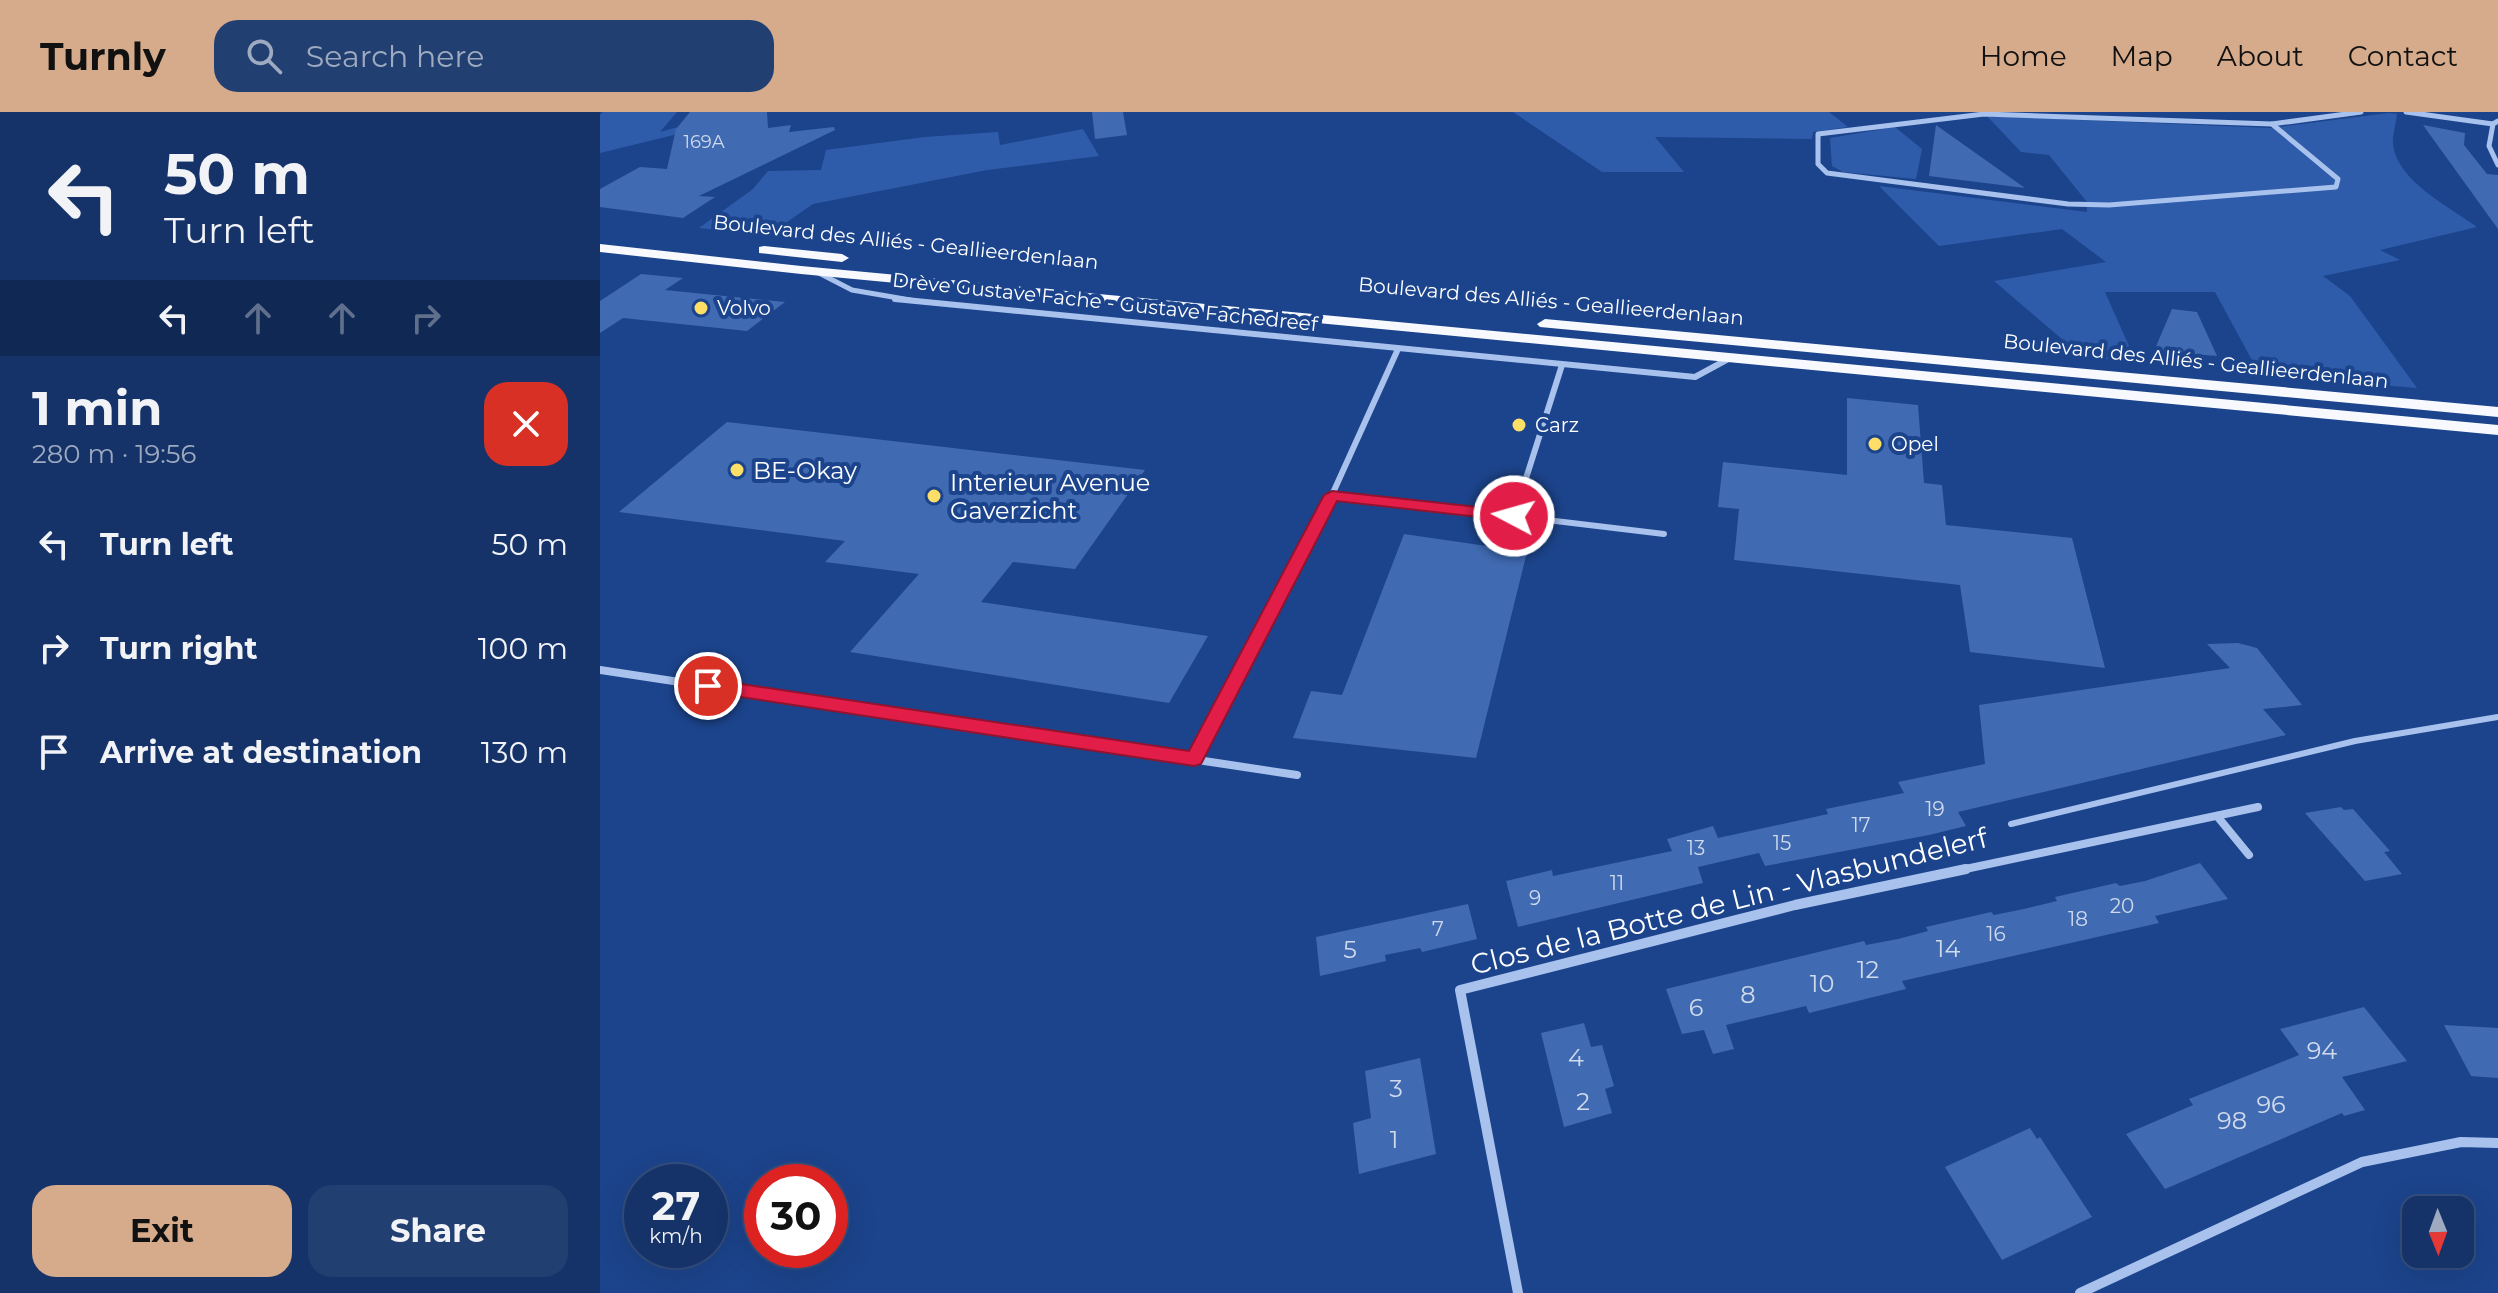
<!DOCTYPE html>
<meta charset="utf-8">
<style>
:root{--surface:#153369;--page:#223f71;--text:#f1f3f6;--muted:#9daac0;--line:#344e7d;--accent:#d6ab8b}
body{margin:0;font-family:Montserrat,sans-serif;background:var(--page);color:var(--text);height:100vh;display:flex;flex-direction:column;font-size:30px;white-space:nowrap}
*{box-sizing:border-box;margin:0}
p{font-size:26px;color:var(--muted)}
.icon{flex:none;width:44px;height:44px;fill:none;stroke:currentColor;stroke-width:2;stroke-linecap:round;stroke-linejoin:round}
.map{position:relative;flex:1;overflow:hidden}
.panel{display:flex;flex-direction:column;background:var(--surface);width:600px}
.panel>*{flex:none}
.banner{background:#153369;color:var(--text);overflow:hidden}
.needle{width:52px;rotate:179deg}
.buttons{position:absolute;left:1802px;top:1084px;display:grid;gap:16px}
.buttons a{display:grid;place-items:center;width:72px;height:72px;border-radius:16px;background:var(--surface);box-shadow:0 8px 32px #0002,0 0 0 2px var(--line);font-size:40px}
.speed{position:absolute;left:24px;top:1052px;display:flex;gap:16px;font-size:40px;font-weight:700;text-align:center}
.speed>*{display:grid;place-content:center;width:104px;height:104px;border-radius:50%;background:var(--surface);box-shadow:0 8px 32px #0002,0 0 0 2px var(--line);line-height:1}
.speed small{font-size:20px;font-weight:400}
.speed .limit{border:12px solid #d22;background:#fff;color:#111}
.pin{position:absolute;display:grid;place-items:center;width:68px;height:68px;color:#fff;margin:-34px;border:4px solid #fff;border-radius:50%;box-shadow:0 2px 8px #0007}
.me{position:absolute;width:88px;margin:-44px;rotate:276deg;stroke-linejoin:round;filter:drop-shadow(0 0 6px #0008)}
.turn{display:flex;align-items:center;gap:28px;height:168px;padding:0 32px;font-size:36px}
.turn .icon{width:104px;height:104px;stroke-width:2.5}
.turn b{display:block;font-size:56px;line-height:68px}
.lanes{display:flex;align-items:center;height:76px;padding:0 32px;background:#0003;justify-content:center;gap:40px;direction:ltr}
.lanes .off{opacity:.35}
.round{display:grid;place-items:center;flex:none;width:84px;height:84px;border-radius:24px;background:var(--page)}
.overview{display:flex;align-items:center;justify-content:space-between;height:136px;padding:0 32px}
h1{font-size:48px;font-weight:700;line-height:60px}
.action{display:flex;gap:16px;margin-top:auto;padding:16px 32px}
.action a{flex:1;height:92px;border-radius:24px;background:var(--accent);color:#111;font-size:32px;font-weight:700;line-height:92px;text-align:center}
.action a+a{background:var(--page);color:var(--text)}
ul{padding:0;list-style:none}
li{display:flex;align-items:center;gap:24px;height:104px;padding:0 32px}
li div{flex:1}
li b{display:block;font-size:30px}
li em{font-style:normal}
header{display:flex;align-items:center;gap:48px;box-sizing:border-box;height:112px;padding:0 40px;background:var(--accent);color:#111}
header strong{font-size:38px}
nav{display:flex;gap:44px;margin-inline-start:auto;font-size:28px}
.search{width:560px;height:72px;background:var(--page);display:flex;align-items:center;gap:20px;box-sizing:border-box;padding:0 28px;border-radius:24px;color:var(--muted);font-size:30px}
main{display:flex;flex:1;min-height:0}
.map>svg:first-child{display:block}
.green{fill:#2f5caa}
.building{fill:#406ab2}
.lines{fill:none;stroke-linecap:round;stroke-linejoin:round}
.service{stroke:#a8c2ed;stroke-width:6}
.minor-far3{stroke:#a8c2ed;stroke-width:5}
.minor-far2{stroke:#a8c2ed;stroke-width:6}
.minor-far1{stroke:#a8c2ed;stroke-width:8}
.minor{stroke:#a8c2ed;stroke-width:10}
.trunk{fill:#f7f9ff;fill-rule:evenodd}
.route{fill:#e11d48;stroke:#92132f;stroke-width:2}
.poi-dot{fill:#fdde66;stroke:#1c448c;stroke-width:3}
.labels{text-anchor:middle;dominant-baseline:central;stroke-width:8;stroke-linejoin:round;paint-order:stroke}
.far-number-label{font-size:18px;fill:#cfdaec}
.far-street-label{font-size:20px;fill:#fff;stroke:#1c448c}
.far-poi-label{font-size:20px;fill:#fff;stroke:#1c448c;text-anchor:start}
.number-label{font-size:20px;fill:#cfdaec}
.poi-label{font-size:24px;fill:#fff;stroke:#1c448c;text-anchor:start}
.near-number-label{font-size:24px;fill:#cfdaec}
.near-street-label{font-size:28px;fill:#fff;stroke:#1c448c}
</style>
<header>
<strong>Turnly</strong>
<div class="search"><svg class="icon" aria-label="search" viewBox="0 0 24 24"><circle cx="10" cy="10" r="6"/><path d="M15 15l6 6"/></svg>Search here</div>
<nav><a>Home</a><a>Map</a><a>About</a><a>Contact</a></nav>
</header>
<main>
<section class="panel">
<div class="banner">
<div class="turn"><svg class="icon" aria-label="left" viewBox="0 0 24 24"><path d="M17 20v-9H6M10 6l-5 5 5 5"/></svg><div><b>50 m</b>Turn left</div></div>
<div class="lanes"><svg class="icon" aria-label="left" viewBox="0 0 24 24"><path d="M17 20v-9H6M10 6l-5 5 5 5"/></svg><svg class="icon off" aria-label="ahead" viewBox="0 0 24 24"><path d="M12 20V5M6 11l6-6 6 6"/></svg><svg class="icon off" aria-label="ahead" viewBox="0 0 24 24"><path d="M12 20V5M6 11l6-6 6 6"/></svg><svg class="icon off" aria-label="right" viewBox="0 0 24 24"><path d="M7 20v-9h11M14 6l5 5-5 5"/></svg></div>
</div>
<div class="overview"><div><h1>1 min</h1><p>280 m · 19:56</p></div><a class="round" style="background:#d93025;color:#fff"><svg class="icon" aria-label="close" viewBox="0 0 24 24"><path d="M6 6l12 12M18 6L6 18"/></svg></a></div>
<ul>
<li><svg class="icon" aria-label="left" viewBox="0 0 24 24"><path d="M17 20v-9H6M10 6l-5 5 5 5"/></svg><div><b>Turn left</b></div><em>50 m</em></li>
<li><svg class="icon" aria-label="right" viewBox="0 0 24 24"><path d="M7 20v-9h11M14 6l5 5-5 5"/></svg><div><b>Turn right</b></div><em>100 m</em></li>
<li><svg class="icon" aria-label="arrive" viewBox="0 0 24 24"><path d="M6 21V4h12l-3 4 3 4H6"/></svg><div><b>Arrive at destination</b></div><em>130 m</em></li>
</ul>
<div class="action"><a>Exit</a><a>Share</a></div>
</section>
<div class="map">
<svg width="1898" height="1181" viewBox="0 0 1898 1181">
<rect width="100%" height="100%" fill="#1c448c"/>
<g class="green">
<polygon points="3,0 77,0 60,20 133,0 106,15 0,41 0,3"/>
<polygon points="913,0 1229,0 1248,15 1213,20 1212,27 1055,25 1084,60 1002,60"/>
<path d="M 1789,1 L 1797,2 C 1796,11 1792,24 1793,33 C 1798,70 1850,95 1877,115 L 1780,138 L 1800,148 L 1723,164 L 1750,184 L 1817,276 L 1660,263 L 1615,180 L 1505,180 L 1536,250 L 1483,245 L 1394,169 L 1506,150 L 1462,117 L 1339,134 L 1279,74 L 1487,100 L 1487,90 L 1449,43 L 1421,40 L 1387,4 L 1671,16 Z"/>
<polygon points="1295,15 1322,37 1316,67 1243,60 1232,54 1230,26"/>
<polygon points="483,17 499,44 387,58 213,92 168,123 99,116 153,77 168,59 221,58 226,38 325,25 398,20 400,33"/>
</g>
<g class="building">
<polygon points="90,0 167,0 168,16 191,13 189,20 234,15 235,18 99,84 115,85 83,106 0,95 0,77 40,55 67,57 76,17"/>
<polygon points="492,0 523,0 527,23 495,27"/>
<polygon points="1336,13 1425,76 1329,64"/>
<polygon points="1823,13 1865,21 1864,33 1887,62 1898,63 1898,117"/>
<polygon points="41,162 83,166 65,178 185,190 147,219 23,206 0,221 0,189"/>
<polygon points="1572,197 1597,200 1617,244 1554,239"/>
<polygon points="1247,286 1318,293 1324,371 1342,373 1346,413 1472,426 1505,556 1370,540 1360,473 1134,448 1139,397 1118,395 1123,350 1247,363"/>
<polygon points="127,310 545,358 475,457 413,450 381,490 608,524 569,591 250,540 319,462 225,450 245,429 19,400"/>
<polygon points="804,422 927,440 876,646 693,626 711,579 742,583"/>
<polygon points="1638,531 1657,536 1702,593 1663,597 1686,623 1358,700 1366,714 1329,723 1165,754 1159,741 1098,755 1103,771 918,815 906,769 952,758 953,764 1072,739 1067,727 1113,714 1118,726 1228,702 1226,697 1304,681 1298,670 1385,652 1379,593 1630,556 1607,532"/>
<polygon points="1741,695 1744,698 1753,697 1790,739 1784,740 1802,762 1765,769 1705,701"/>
<polygon points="1600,751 1628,787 1555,804 1559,811 1302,869 1306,877 1209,901 1206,894 1126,913 1134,937 1113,942 1104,918 1082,922 1066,877 1264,829 1266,833 1298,827 1328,819 1326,815 1391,800 1394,803 1424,797 1457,789 1455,785 1516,771 1520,774 1545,769"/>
<polygon points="868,792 877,827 822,840 820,836 785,843 786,849 720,864 716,825"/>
<polygon points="1764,895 1807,949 1742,965 1765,998 1744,1004 1742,1001 1565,1077 1526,1022 1593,993 1589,987 1699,943 1680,917"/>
<polygon points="984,911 991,935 1002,933 1014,974 1005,977 1012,1001 964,1015 941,921"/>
<polygon points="1844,913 1898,916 1898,966 1871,964"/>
<polygon points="820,946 836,1042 759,1062 753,1011 771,1006 765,959"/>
<polygon points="1430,1016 1437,1027 1440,1025 1492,1105 1402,1148 1345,1055"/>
</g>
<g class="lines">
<polyline class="service" points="1411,712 1755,629 1898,605"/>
<g class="minor-far3">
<polyline points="1806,0 1893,12"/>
<polygon points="1384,2 1672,12 1738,67 1736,75 1509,93 1468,92 1227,61 1218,52 1218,22"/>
<polyline points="1898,9 1893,12 1889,34 1898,53"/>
<polyline points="1672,12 1761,0"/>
<polyline points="215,159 252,178 316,189"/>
</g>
<g class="minor-far2">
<polyline points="295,187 1095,265 1130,246"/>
<polyline points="732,383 914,404 962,253"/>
<polyline points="914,404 1064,422"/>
<polyline points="704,436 732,383 798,237"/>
</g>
<g class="minor-far1">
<polyline points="0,558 697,663"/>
<polyline points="594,647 705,434"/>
<polyline points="1617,704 1649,743"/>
<polyline points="1356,759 1658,695"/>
</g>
<g class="minor">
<polyline points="918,1181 860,878 1195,793 1366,757"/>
<polyline points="1480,1181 1762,1050 1861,1030 1898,1031"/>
</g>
<g class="trunk">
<polygon points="0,132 201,154 1898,313 1898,323 201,162 0,140"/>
<polygon points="164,134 242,142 249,146 242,150 159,141 159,135"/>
<polygon points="945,207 1898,295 1898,305 940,215 937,212"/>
</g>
</g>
<polygon class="route" points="732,379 914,399 921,404 914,409 737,389 601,652 594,654 108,580 99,574 108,567 589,639 724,383"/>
<g class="poi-dot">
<circle cx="101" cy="196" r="8"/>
<circle cx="919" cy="313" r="8"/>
<circle cx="1275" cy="332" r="8"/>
<circle cx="137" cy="358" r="8"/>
<circle cx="334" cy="384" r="8"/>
</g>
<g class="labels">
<g class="far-number-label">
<text x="104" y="30">169A</text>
</g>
<g class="far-street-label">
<text transform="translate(306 130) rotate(6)">Boulevard des Alliés - Geallieerdenlaan</text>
<text transform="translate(951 189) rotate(5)">Boulevard des Alliés - Geallieerdenlaan</text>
<text transform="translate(505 190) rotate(6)">Drève Gustave Fache - Gustave Fachedreef</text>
<text transform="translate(1596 249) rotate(6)">Boulevard des Alliés - Geallieerdenlaan</text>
</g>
<g class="far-poi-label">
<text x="117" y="196">Volvo</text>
<text x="935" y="313">Carz</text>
<text x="1291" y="332">Opel</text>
</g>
<g class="number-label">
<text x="1335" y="697">19</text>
<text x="1261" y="713">17</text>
<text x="1182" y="731">15</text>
<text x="1096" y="736">13</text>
<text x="1017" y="771">11</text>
<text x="935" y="786">9</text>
<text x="1522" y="794">20</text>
<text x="1478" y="807">18</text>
<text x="838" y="817">7</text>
<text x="1396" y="822">16</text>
</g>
<g class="poi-label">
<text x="153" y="358">BE-Okay</text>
<text x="350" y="370">Interieur Avenue<tspan x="350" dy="28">Gaverzicht</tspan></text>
</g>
<g class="near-number-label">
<text x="1348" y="836">14</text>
<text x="750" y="837">5</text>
<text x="1268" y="857">12</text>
<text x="1222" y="871">10</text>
<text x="1148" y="882">8</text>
<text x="1096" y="895">6</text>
<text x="1722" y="938">94</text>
<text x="976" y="945">4</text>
<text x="796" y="976">3</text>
<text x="983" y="989">2</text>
<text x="1671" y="992">96</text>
<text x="1632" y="1008">98</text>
<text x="794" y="1027">1</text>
</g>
<g class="near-street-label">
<text transform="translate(1129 789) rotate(-14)">Clos de la Botte de Lin - Vlasbundelerf</text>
</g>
</g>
</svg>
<div class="buttons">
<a><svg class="needle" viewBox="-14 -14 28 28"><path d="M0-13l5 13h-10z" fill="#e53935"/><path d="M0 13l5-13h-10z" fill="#9daac0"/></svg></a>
</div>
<div class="speed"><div>27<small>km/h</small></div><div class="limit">30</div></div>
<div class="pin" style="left:108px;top:574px;background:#d93025"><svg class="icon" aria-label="arrive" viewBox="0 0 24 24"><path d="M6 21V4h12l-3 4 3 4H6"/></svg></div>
<svg class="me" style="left:914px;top:404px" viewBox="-20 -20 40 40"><circle r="17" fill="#e11d48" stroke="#fff" stroke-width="3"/><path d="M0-11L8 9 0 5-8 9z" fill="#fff"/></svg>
</div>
</main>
